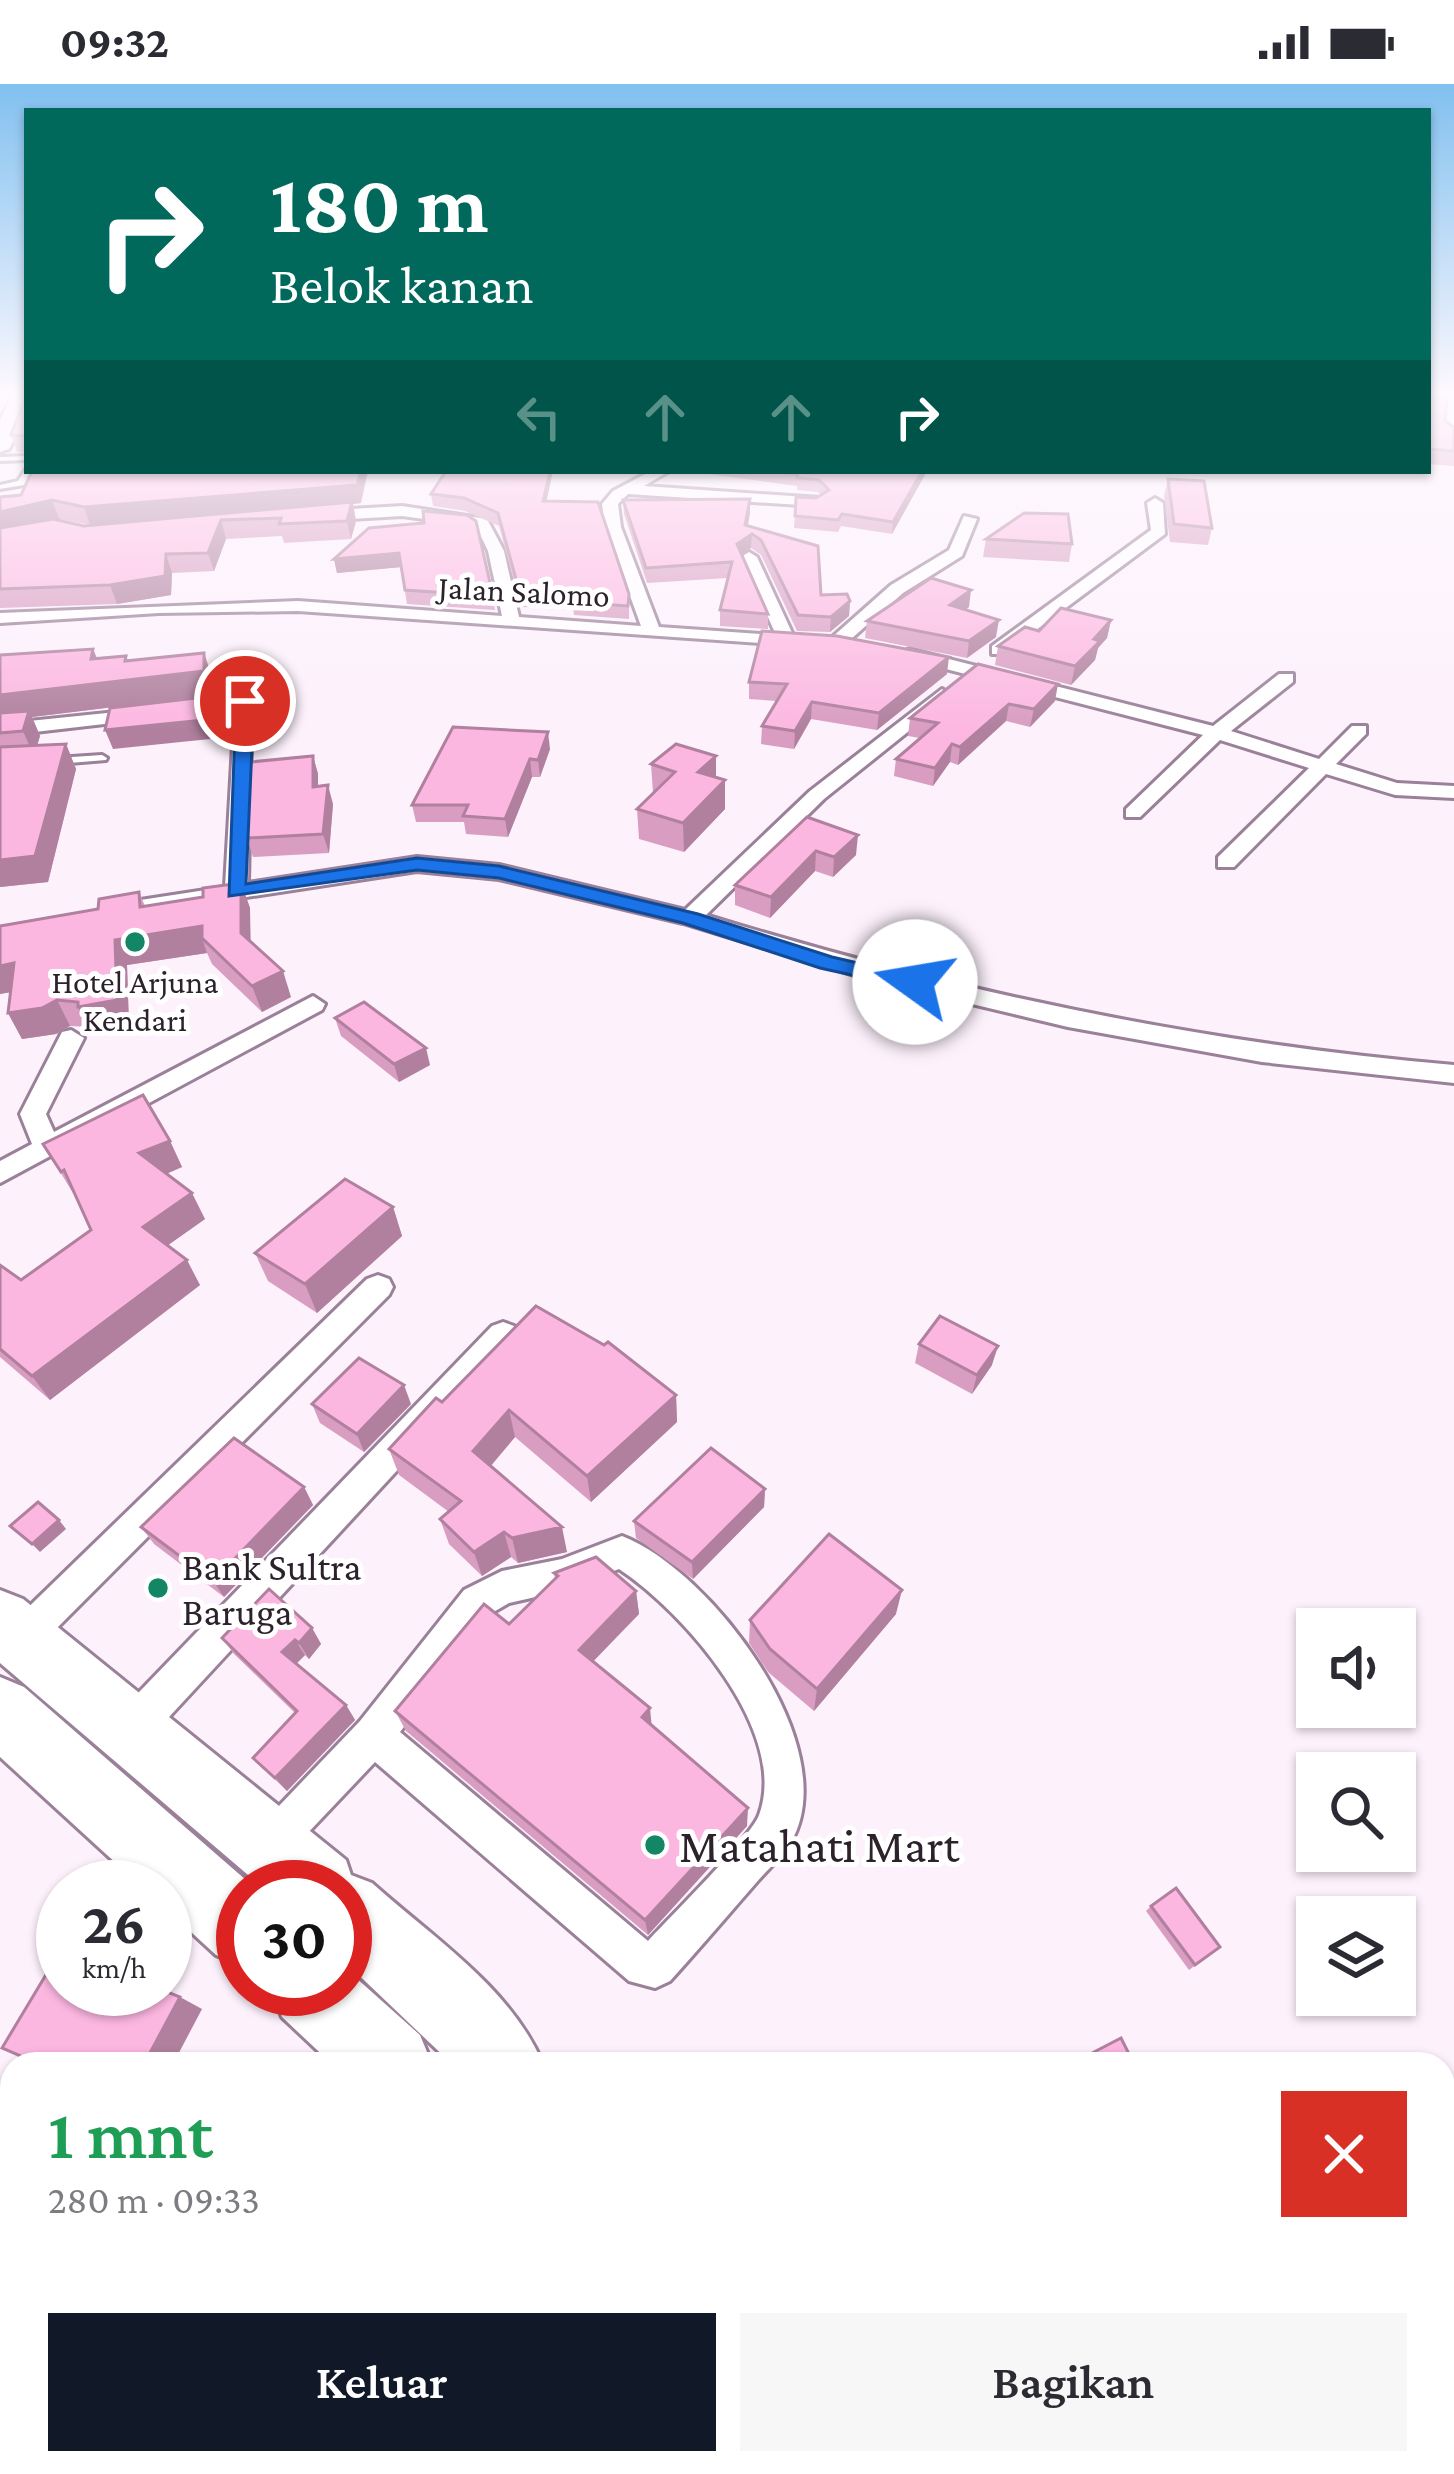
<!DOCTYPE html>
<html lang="id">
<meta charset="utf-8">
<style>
:root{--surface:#fff;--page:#f7f7f7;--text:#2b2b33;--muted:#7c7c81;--accent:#111827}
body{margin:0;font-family:"Crimson Pro",serif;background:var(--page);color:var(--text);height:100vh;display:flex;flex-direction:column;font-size:45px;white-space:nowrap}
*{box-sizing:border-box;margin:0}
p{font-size:39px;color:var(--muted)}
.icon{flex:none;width:66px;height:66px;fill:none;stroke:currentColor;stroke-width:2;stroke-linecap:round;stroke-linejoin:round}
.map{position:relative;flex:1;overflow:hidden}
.details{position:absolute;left:0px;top:1968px;width:1455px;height:423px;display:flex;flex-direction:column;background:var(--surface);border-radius:36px 36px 0 0;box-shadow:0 3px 9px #0004}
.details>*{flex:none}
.top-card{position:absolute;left:24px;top:24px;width:1407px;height:366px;border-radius:0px;box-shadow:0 3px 9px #0004;background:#00695c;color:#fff;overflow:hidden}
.fabs{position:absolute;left:1296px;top:1524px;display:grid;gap:24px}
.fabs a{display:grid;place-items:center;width:120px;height:120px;border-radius:0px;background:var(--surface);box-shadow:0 3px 9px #0004;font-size:60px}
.speed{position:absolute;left:36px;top:1776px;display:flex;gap:24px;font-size:60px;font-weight:700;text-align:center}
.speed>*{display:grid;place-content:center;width:156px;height:156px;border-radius:50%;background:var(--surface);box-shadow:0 3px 9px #0004;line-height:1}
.speed small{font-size:30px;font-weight:400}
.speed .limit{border:18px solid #d22;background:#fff;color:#111}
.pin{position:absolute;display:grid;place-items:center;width:102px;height:102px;color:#fff;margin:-51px;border:6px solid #fff;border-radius:50%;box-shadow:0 3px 12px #0007}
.me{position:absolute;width:132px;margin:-66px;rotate:283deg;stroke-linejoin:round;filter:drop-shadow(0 0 9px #0008)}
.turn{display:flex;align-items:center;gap:42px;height:252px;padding:0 48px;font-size:54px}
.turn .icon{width:156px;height:156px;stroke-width:2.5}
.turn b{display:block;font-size:84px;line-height:102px}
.lanes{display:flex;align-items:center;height:114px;padding:0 48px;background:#0003;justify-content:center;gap:60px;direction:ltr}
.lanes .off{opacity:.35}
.round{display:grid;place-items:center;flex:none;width:126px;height:126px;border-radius:0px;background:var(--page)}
.head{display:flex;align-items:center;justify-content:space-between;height:204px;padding:0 48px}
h1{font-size:72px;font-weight:600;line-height:90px;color:#1e9e55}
.button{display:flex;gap:24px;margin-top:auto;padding:24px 48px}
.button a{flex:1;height:138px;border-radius:0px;background:var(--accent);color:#fff;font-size:48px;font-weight:600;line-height:138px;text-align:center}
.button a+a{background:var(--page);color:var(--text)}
.status{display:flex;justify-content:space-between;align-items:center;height:84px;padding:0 60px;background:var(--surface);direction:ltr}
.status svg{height:33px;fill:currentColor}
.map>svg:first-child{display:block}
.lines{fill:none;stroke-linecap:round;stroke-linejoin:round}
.lane-casing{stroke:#9a8099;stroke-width:6}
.street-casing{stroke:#9a8099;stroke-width:6}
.highway-casing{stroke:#9a8099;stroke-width:6}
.lane{fill:#fff;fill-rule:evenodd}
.street{fill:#fff;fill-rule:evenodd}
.highway{fill:#fff;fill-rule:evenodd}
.wall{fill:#d99dc2;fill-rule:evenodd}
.shaded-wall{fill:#b0809e}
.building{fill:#fcb7e1;stroke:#b0809e;stroke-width:3}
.route{fill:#1a73e8;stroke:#114b97;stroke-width:3}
.poi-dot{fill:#138665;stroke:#fff;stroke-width:4.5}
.labels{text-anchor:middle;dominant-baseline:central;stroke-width:10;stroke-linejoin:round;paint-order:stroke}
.far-street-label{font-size:33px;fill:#2c222c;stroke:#fff}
.far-poi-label{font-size:33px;fill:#2c222c;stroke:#fff}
.poi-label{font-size:39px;fill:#2c222c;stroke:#fff;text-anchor:start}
.near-poi-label{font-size:48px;fill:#2c222c;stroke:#fff;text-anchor:start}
</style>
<div class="status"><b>09:32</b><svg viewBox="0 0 49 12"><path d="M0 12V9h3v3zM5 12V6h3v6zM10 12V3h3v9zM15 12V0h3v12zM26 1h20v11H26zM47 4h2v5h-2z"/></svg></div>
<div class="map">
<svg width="1454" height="2390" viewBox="0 0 1454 2390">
<rect width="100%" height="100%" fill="#fdf1fc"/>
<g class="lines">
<defs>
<g id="lane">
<polygon points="27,372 27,376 0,377 0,373"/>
<polygon points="26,385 33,387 24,401 0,405 0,401 18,397"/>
<polygon points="102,671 107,674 106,676 57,680 52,677 57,674"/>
</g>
<g id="street">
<polygon points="1454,313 1454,355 1451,356 1444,352 1447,314"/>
<polygon points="651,387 669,387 644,402 821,414 821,420 816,422 628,410 618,420 621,443 659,543 776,551 741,473 749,468 757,473 794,553 805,558 802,562 298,527 159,529 0,539 0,529 298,517 502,532 488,467 476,442 402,432 317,437 309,432 317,427 402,422 487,435 504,467 519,533 641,542 605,443 602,420 613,407"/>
<polygon points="1155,414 1163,419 1165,450 1004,570 992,570 992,562 1151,446 1147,419"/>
<polygon points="964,432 977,435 962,472 903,509 842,563 830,563 830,555 891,501 949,466"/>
<polygon points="909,565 1213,642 1279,590 1293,590 1293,598 1231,647 1319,675 1352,642 1366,642 1366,650 1336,680 1397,699 1454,702 1454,714 1395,711 1326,690 1234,783 1218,783 1218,773 1309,684 1220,656 1140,733 1126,733 1126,725 1203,651 903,574 900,570"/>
<path d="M 942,605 L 951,611 L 949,615 L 824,715 L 706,831 C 951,907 1198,959 1454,981 L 1454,999 L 1262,978 L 1068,943 L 867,895 L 683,839 L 499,795 L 417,787 L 142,829 L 134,827 L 134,817 L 225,803 L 235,625 L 0,652 L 0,640 L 252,614 L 248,799 L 417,773 L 499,781 L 685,826 L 810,707 Z"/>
<polygon points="313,912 325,920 322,926 0,1099 0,1077 32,1060 20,1030 62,948 71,946 84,954 46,1030 54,1048"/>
<polygon points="378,1191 389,1195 393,1203 389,1211 36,1565 23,1571 10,1565 5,1553 10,1541 367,1195"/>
<polygon points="503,1238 514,1242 519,1251 514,1260 144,1660 130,1665 116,1660 111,1646 116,1632 492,1242"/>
<path d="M 622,1452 C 709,1485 846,1662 791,1758 C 782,1773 767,1786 755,1800 C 727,1832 699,1865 670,1897 L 655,1904 L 629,1897 L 375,1678 L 285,1773 L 271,1779 L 257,1773 L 251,1759 L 257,1745 L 360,1637 L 464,1506 L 502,1487 L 562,1475 ZM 619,1485 C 683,1527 790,1648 759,1731 C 751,1753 669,1834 648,1857 L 400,1648 L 490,1530 L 509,1519 L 562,1507 Z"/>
</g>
<g id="highway">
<polygon points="12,313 27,313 27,331 9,365 0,368 0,336"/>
<path d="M 0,1506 L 23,1515 L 346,1776 L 351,1791 L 372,1799 C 432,1853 511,1904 543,1980 L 452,1980 L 345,1878 L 345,1803 L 262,1803 L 0,1579 Z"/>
<polygon points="0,1593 24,1603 254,1803 243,1803 243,1882 216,1871 165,1824 165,1803 142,1803 0,1673"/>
<polygon points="345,1884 420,1951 432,1980 332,1980 282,1933 271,1905 345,1905"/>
<polygon points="580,2379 762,2379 767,2390 583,2390"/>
</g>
</defs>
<use href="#lane" class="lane-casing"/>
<use href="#street" class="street-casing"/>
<use href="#highway" class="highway-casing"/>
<use href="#lane" class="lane"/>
<use href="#street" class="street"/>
<use href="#highway" class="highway"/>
</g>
<g class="wall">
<polygon points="27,313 27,368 17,368 11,351"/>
<polygon points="1428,313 1445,337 1454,343 1454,382 1428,380"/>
<polygon points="687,387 927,387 892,450 841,442 838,448 794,444 796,413 816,414 821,411 818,408 797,406 797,402"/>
<polygon points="1168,395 1212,444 1208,461 1170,458 1164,412"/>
<polygon points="431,410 547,417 629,510 629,535 574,531 573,524 521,523 499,442 465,427 433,422"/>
<path d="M 21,411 L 361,419 L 353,420 L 356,437 L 351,455 L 284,459 L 282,452 L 226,455 L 214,487 L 172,489 L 171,511 L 117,520 L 0,524 L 0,413 ZM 59,435 L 90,441 L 84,442 L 55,436 Z"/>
<polygon points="623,416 750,429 748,442 821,511 850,517 849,532 830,548 797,547 761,471 751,464 742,471 768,530 768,545 720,542 720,526 728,494 647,499 624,430"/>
<polygon points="369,444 493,512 495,526 407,520 401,483 337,489 334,475"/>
<polygon points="986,455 1072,460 1069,478 983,473"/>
<polygon points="969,523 965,526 996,553 967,574 865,554 867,537"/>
<polygon points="1111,536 1107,554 1098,564 1095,576 1071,601 995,581 998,562 1039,547"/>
<polygon points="93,565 97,574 126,572 128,577 204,569 212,593 212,611 32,633 40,652 37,661 66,660 76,685 48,798 0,803 0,571"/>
<polygon points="978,580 1055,617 1030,643 1006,637 958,681 950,678 933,702 894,692 896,675 920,654 908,652 910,634"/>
<polygon points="947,590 877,646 811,635 794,665 761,660 762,642 777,617 749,615 749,598"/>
<polygon points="550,665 540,693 532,693 508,753 466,750 464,738 416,738 412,721"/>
<polygon points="313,672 318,690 318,702 333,720 329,769 253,773 247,754"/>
<polygon points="651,680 725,696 725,725 684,768 639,755 637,725 653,709"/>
<polygon points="807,733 856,771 833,793 815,787 770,834 735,821 735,801"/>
<polygon points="241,799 250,824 250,857 291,913 262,928 212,880 207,869 127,881 129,942 91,949 89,943 70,942 56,950 22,955 8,929 11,908 0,910 98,825 139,808 145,822 203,813"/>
<polygon points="335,934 430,981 399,998 341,952"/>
<polygon points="170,1057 182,1083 166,1090 205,1135 168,1161 200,1201 50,1316 0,1273 0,1181 21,1196 91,1146 76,1114 59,1086"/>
<polygon points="393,1123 402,1152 317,1229 268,1197 255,1169"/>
<polygon points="919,1260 992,1281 972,1310 915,1279"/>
<polygon points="676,1311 677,1338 591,1418 515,1353 491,1382 567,1468 518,1479 511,1473 482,1492 449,1460 440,1435 449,1428 399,1391 389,1365 442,1318"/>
<polygon points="312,1320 411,1320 364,1368 320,1339"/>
<polygon points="304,1403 313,1421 224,1513 154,1460 141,1443"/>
<polygon points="765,1405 764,1423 693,1495 636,1454 634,1437"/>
<polygon points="554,1489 636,1507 639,1530 593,1577 747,1742 648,1851 406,1647 395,1627 509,1540 555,1495"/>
<polygon points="896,1530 814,1627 768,1588 749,1559 750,1536"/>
<polygon points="312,1544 321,1560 309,1575 305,1571 296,1580 346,1621 355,1636 287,1707 253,1674 295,1629 234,1570 222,1554"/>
<polygon points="1151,1822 1220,1863 1189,1886 1146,1827"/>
<polygon points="879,2379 1122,2379 1104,2390 883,2390"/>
<polygon points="1174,2379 1443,2379 1454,2390 1180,2390"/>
</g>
<g class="shaded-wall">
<polygon points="361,387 368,387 361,419 353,420 356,437 351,455 347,437 352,420 90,441 84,423"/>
<polygon points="550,387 553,387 544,429 543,417"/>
<polygon points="922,387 927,387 892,450 893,438"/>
<polygon points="750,415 750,429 745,454 752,450 751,464 737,475 737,460 745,441"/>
<polygon points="52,416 59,435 0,448 0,428"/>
<polygon points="221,436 226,455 214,487 208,469"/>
<polygon points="399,469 402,483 337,489 334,475"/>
<polygon points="166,470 172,489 171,511 117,520 110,501"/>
<polygon points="971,506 969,523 948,538 950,521"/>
<polygon points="850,517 849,532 830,548 831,533"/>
<polygon points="999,536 996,553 967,574 969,557"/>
<polygon points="1111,536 1107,554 1098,564 1095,576 1071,601 1075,582 1094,555"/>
<polygon points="93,565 102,589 125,577 126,572 134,595 204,569 212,593 212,611 32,633 40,652 34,672 23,647 0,637 0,611 91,575"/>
<polygon points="949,573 947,590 877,646 879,629"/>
<polygon points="1058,600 1055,617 1030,643 1034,625"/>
<polygon points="205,613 211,632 210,655 113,665 105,646"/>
<polygon points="812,618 811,635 794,665 795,647"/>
<polygon points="1009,620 1006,637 958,681 960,663"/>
<polygon points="548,648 550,665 540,693 538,676"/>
<polygon points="66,660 76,685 48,798 0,803 0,776"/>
<polygon points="952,660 950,678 933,702 935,684"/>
<polygon points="313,672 318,690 318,721 313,703"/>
<polygon points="716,672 716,701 698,688"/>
<polygon points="530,675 532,693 508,753 505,735"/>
<polygon points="725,696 725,725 684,768 683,739"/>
<polygon points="328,701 333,720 329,769 323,750"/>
<polygon points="858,751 856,771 833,793 834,773"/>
<polygon points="816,767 815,787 770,834 771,813"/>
<polygon points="241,799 250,824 251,875 241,849"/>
<polygon points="202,842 202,854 207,869 127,881 129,942 91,949 78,923 115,856"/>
<polygon points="14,879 28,905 0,910 0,882"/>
<polygon points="283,887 291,913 262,928 252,902"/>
<polygon points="57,916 70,942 56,950 22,955 8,929"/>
<polygon points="426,964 430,981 399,998 394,980"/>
<polygon points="170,1057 182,1083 152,1096 139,1069"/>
<polygon points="192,1109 205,1135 157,1169 143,1143"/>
<polygon points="393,1123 402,1152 317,1229 305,1200"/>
<polygon points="187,1176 200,1201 50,1316 32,1292"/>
<polygon points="998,1262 992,1281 972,1310 977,1291"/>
<polygon points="404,1301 411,1320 364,1368 357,1350"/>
<polygon points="676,1311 677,1338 591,1418 587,1392"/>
<polygon points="509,1326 515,1353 481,1393 473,1367"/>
<polygon points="304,1403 313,1421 224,1513 213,1497"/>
<polygon points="765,1405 764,1423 693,1495 692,1478"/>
<polygon points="59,1436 66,1445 40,1468 32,1460"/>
<polygon points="562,1443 567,1468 518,1479 512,1454"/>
<polygon points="504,1448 511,1473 482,1492 474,1468"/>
<polygon points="902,1506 896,1530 814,1627 817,1605"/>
<polygon points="636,1507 639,1530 584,1587 579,1566"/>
<polygon points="312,1544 321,1560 309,1575 299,1559"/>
<polygon points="295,1556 305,1571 293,1583 282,1568"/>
<polygon points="346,1621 355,1636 287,1707 275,1694"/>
<polygon points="650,1624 652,1645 642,1633"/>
<polygon points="748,1724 747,1742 648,1851 645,1836"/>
<polygon points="180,1913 202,1925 173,1980 144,1980"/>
</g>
<g class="building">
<polygon points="25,313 27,313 27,352 11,351"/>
<polygon points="1428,313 1447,313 1445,337 1454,343 1454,367 1428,365"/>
<polygon points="32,387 361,387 357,401 84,423 52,416 0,428 0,413 21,411"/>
<polygon points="446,387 550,387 543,417 598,418 629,510 628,522 573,518 574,511 520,510 498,429 464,414 431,410"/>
<polygon points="774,387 922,387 893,438 842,430 838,436 795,432 796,413 816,414 829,406 819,396 797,394 798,390"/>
<polygon points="1168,395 1204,397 1212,444 1174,440"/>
<polygon points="750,415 745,441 818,462 821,511 847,510 850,517 831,533 798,531 761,456 752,450 737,460 768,530 720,526 732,478 646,484 623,416"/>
<polygon points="352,418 347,437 279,440 281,434 221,436 208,469 166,470 165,492 110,501 0,505 0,444 53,435 84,442"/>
<polygon points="423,427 467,431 476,437 493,512 405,506 399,469 334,475 369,444 424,439"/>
<polygon points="1024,429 1068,430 1072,460 986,455"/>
<polygon points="931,494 971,506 950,521 999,536 969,557 867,537"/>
<polygon points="1061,524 1111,536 1094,555 1100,557 1075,582 998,562 1025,543 1039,547"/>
<polygon points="762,547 837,552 949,573 879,629 812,618 795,647 762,642 787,600 749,598"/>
<polygon points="93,565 91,575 126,572 125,577 204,569 204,587 0,611 0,571"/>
<polygon points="978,580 1058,600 1034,625 1009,620 960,663 952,660 935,684 896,675 938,639 910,634"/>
<polygon points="205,613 204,636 105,646 110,624"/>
<polygon points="29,627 23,647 0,649 0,629"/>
<polygon points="453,643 548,648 538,676 530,675 505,735 463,732 468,721 412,721"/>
<polygon points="66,660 35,772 0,776 0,663"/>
<polygon points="676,660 716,672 698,688 725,696 683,739 637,725 675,688 651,680"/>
<polygon points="313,672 313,703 328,701 323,750 247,754 250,678"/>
<polygon points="807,733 858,751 834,773 816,767 771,813 735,801"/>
<polygon points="241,799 241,849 283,887 252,902 202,854 202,842 115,856 117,916 78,923 78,918 57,916 42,924 8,929 14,879 0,882 0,842 98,825 99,815 139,808 140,823 203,813 203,804"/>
<polygon points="364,918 426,964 394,980 335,934"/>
<polygon points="143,1011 170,1057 139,1069 192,1109 143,1143 187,1176 32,1292 0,1265 0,1181 21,1196 91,1146 64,1086 61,1088 43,1060"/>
<polygon points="345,1095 393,1123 305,1200 255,1169"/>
<polygon points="536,1222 604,1261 608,1258 676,1311 587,1392 509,1326 473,1367 562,1443 512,1454 504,1448 474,1468 440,1435 461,1417 389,1365 436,1314 442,1318"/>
<polygon points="940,1232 998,1262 977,1291 919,1260"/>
<polygon points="359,1274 404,1301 357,1350 312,1320"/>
<polygon points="234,1354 304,1403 213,1497 141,1443"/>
<polygon points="711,1364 765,1405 692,1478 634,1437"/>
<polygon points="38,1418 59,1436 32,1460 10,1442"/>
<polygon points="829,1450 902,1506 817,1605 770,1565 750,1536"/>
<polygon points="596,1473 636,1507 579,1566 650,1624 642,1633 748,1724 645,1836 395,1627 484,1520 509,1540 558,1492 554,1489"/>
<polygon points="269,1505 312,1544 299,1559 295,1556 282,1568 346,1621 275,1694 253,1674 297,1627 222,1554"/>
<polygon points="1176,1804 1220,1863 1195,1881 1151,1822"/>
<polygon points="62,1864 63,1905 160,1905 180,1913 144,1980 39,1980 2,1964"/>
<polygon points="1121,1954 1134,1980 1071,1980"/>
<polygon points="1443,2302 1454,2320 1454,2390 1199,2390 1194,2381 1196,2379 1443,2379"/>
<polygon points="886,2379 1122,2379 1104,2390 889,2390"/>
</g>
<linearGradient id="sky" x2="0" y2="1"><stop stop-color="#81c0f0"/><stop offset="0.48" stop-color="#fef9fe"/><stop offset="1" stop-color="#fef9fe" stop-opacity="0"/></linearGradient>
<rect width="1454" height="648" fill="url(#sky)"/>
<polygon class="route" points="245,612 254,617 246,800 417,774 499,782 698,830 832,873 923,894 926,898 915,905 820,884 683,839 499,794 417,786 229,812 236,617"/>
<g class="poi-dot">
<circle cx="135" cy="858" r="12"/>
<circle cx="158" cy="1504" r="12"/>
<circle cx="655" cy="1761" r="12"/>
</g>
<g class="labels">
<g class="far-street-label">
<text transform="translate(524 507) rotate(3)">Jalan Salomo</text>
</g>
<g class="far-poi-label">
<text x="135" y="897">Hotel Arjuna<tspan x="135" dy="38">Kendari</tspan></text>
</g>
<g class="poi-label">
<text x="182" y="1482">Bank Sultra<tspan x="182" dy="45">Baruga</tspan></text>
</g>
<g class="near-poi-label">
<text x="679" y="1761">Matahati Mart</text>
</g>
</g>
</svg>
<div class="fabs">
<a><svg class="icon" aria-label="sound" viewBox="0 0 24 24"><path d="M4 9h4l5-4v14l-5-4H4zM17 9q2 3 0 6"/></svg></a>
<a><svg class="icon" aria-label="search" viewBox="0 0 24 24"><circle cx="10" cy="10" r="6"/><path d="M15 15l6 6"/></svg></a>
<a><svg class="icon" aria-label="layers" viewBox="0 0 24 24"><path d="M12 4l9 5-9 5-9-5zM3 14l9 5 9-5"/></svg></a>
</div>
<div class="speed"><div>26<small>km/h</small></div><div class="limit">30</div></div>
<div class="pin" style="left:245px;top:617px;background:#d93025"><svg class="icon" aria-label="arrive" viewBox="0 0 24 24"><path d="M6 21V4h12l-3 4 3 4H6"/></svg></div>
<svg class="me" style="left:915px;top:898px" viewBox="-20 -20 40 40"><circle r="19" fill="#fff"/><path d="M0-13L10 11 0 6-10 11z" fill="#1a73e8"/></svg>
<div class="top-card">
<div class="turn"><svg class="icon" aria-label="right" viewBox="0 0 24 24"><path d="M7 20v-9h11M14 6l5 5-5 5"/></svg><div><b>180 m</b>Belok kanan</div></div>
<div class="lanes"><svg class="icon off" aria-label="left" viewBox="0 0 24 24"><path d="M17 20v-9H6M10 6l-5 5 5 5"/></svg><svg class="icon off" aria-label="ahead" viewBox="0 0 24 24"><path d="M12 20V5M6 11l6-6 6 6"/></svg><svg class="icon off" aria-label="ahead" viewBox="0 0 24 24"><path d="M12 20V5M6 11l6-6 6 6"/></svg><svg class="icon" aria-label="right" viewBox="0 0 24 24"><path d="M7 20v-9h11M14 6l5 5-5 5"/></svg></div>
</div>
<section class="details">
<div class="head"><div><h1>1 mnt</h1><p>280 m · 09:33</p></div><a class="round" style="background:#d93025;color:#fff"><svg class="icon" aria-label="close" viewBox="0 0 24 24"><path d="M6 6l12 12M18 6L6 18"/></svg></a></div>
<div class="button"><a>Keluar</a><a>Bagikan</a></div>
</section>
</div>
